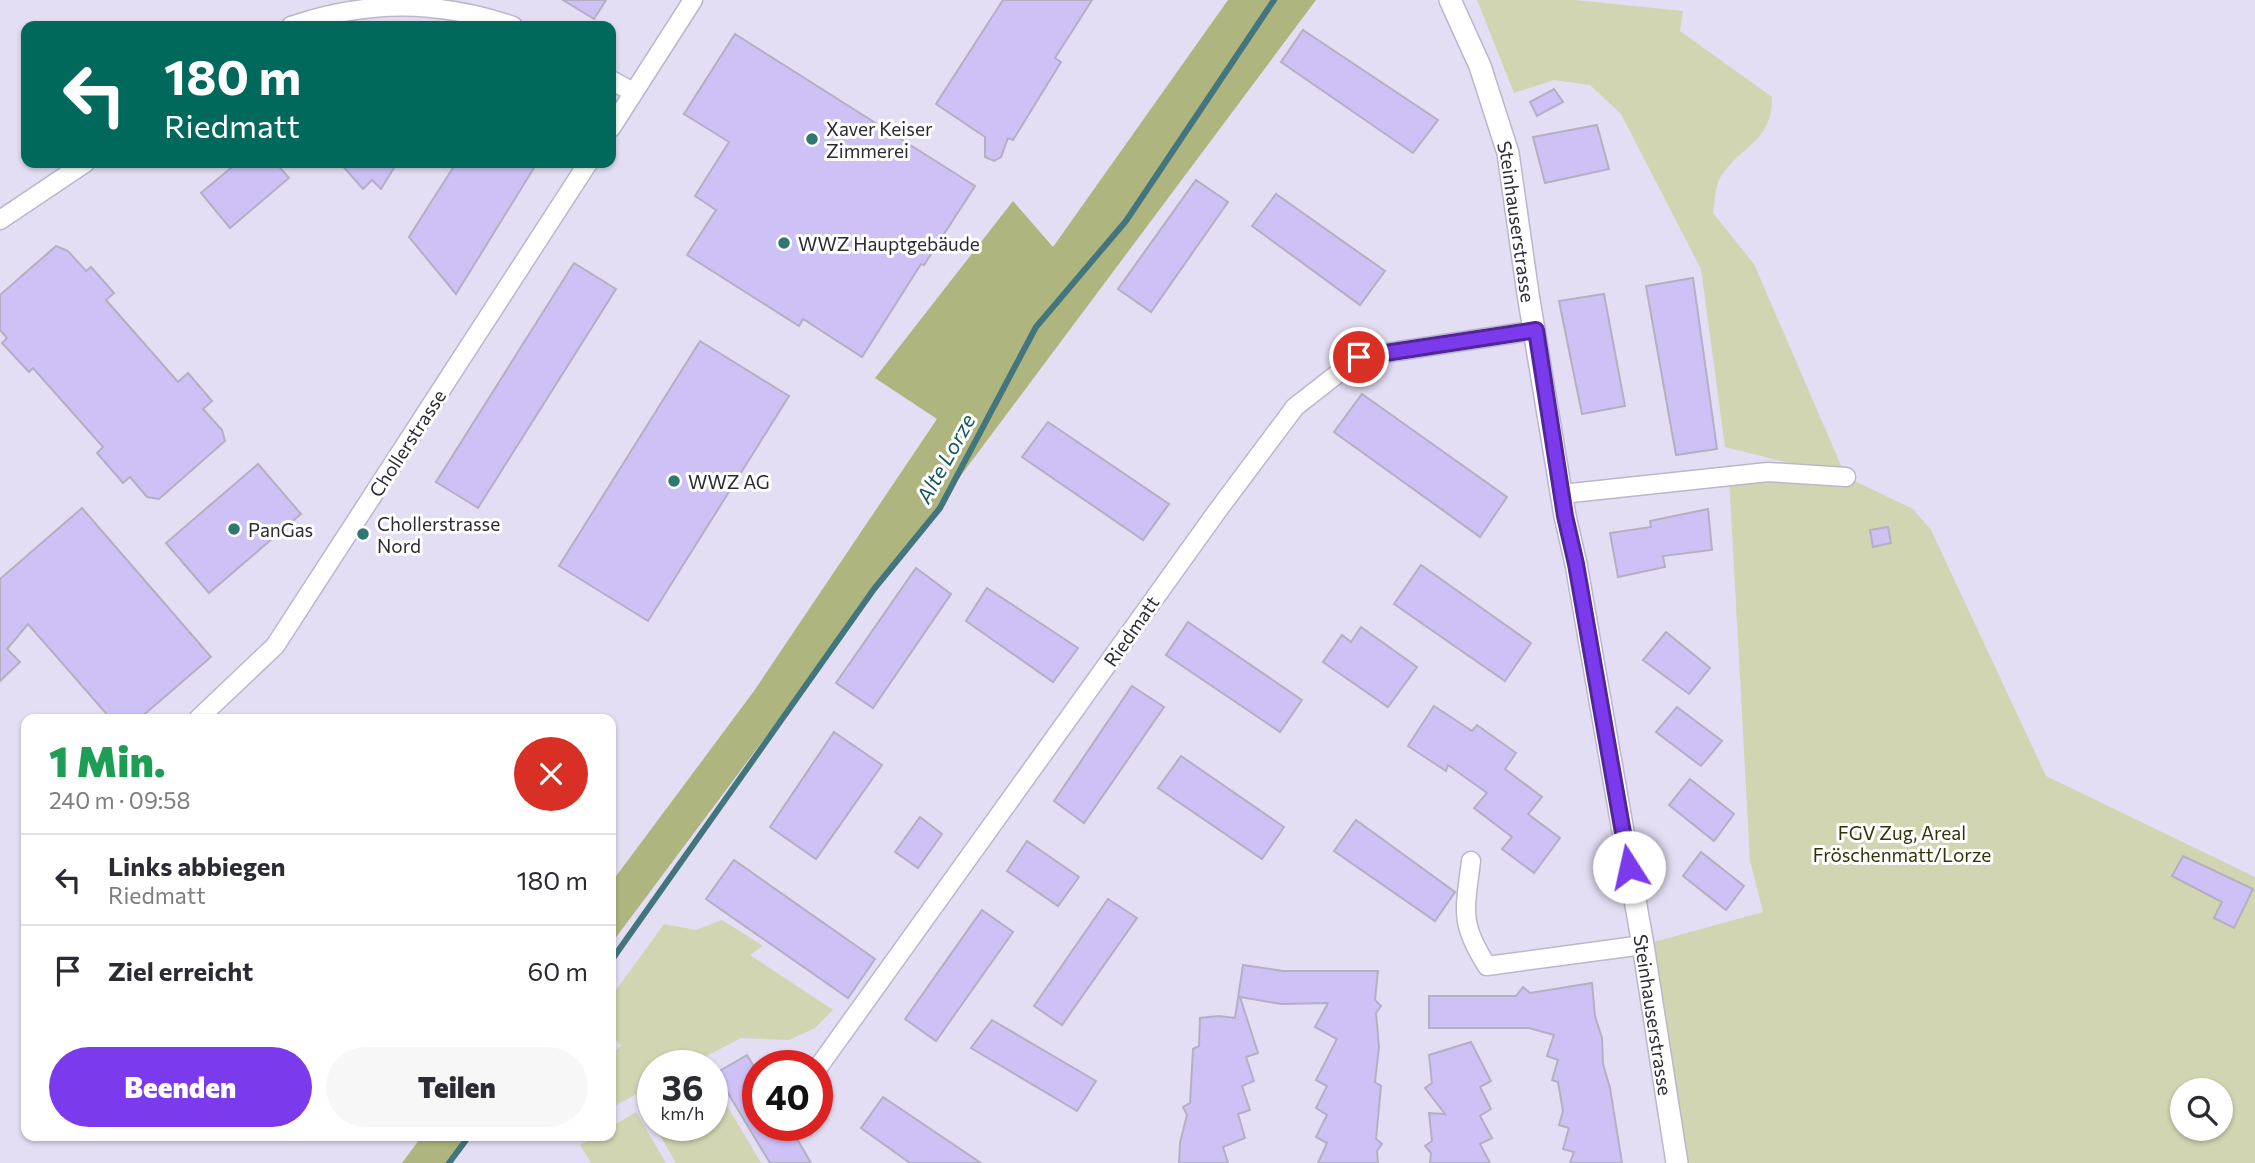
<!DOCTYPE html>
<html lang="de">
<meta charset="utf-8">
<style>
:root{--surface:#fff;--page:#f7f7f7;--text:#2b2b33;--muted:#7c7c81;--line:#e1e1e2;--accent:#7c3aed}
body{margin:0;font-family:Commissioner,sans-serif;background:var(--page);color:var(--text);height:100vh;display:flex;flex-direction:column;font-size:26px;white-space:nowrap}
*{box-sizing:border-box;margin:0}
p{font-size:23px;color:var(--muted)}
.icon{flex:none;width:38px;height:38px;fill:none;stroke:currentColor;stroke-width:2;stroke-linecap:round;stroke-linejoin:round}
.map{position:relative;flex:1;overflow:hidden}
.sheet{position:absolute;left:21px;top:714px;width:595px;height:427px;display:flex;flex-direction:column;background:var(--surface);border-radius:14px;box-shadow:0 2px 5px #0004}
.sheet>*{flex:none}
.guide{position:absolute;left:21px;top:21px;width:595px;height:147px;border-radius:14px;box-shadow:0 2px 5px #0004;background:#00695c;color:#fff;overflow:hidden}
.buttons{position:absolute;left:2170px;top:1078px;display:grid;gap:14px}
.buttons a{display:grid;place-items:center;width:63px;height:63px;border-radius:50%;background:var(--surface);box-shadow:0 2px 5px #0004;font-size:35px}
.speed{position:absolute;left:637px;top:1050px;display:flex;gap:14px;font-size:35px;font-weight:700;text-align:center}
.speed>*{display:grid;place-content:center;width:91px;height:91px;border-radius:50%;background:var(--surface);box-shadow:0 2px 5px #0004;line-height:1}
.speed small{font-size:18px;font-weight:400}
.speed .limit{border:10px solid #d22;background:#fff;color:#111}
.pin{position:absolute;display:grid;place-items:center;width:60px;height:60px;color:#fff;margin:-30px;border:4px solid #fff;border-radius:50%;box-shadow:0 2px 7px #0007}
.me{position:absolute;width:77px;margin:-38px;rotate:350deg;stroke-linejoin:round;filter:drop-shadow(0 0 5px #0008)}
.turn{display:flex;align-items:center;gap:24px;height:147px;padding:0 28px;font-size:32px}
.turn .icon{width:91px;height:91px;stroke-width:2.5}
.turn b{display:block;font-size:49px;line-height:60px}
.round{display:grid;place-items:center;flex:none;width:74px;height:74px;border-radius:37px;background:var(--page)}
.overview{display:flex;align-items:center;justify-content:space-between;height:119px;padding:0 28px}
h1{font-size:42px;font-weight:800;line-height:52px;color:#1e9e55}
.cta{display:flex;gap:14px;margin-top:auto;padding:14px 28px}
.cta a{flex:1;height:80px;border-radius:42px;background:var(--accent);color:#fff;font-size:28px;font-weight:800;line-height:80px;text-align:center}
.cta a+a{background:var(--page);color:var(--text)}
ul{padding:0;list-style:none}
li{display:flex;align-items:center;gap:21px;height:91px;padding:0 28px;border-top:2px solid var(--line)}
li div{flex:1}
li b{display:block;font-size:26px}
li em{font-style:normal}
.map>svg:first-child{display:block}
.green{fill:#d1d5b2;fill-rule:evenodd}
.forest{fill:#afb57e}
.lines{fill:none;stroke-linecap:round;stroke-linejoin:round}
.stream{stroke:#42757e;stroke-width:6}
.building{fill:#cec1f6;stroke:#b4b0c3;stroke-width:2}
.minor-casing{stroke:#bbb7cb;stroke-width:21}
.tertiary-casing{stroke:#bbb7cb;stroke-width:24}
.minor{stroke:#fff;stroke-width:18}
.tertiary{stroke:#fff;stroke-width:21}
.route-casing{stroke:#51269a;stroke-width:18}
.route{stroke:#7c3aed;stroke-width:12}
.poi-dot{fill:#2f7773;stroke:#fff;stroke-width:2.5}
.labels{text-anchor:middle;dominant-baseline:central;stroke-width:6;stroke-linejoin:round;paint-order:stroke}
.poi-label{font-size:19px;fill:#2c2b33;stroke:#fff;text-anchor:start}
.street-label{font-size:19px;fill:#2c2b33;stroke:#fff}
.park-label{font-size:19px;fill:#313407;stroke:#fff}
.water-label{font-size:21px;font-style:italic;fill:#15555c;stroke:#fff}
</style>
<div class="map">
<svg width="2255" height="1163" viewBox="0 0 2255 1163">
<rect width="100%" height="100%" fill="#e3def3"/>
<g class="green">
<path d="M 1477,0 L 1575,0 L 1683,11 L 1680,31 L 1772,97 C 1773,141 1742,145 1721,176 C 1715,185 1715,202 1713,213 L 1754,264 L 1846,477 L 1913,509 L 1931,530 L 2046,776 L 2255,877 L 2255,1163 L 1677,1163 L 1643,945 L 1763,912 L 1750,861 L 1729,476 L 1841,476 L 1725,447 L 1701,269 L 1621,114 L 1590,85 L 1554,80 L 1514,93 ZM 2182,1090 L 2221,1090 L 2221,1129 L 2182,1129 Z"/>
<polygon points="722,920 763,946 750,955 833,1010 815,1028 789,1040 741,1038 687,1066 653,1066 653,1085 611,1108 611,1055 621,1046 611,1034 611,997 664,924 696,930"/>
<polygon points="712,1080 761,1163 676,1163 654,1125 712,1125"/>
<polygon points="636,1112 666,1163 591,1163 580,1145 595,1136 611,1136 611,1127"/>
</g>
<g class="forest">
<polygon points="1228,0 1316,0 611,944 611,883 754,691 937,419 875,378 1013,201 1053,247"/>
<polygon points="422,1136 468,1136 447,1163 402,1163"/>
</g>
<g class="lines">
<g class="stream">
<polyline points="611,961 874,589 940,508 1036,327 1126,221 1274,0"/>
<polyline points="449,1163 469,1136"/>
</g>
</g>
<g class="building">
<polygon points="563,0 606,0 594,19"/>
<polygon points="1003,0 1092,0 1055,58 1061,62 1013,140 1008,138 1001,157 994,161 985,157 985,137 936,104"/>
<polygon points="1303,30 1438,120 1413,153 1281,62"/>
<polygon points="735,34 975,186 924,265 921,264 862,357 803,319 799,326 687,255 716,210 695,196 729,142 684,114"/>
<polygon points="1554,89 1563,102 1537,116 1530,102"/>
<polygon points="1597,125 1609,169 1545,183 1533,137"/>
<polygon points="237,163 276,163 289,178 230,228 201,193"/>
<polygon points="340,163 397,163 381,189 372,180 363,189"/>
<polygon points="456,163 537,163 456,294 409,237"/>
<polygon points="1196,180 1228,202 1151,312 1118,289"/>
<polygon points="1276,194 1385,271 1360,305 1252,226"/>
<polygon points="56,246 68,251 86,271 91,267 114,293 106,300 178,382 188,373 212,401 203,409 222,430 225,441 159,499 147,497 130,477 123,483 97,453 103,447 33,368 29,372 2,343 7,338 0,330 0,295"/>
<polygon points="574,263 616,289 478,508 436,482"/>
<polygon points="1693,278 1717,449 1676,455 1646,286"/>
<polygon points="1604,294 1625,406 1582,414 1559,301"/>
<polygon points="700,341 789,396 648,621 559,566"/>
<polygon points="1362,394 1507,497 1480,537 1334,432"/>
<polygon points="1048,422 1169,504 1143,540 1022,457"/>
<polygon points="258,464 301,514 209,593 166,543"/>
<polygon points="82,508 211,657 139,719 111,719 28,624 7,649 20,662 0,681 0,579"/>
<polygon points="1708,509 1712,550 1663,556 1665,567 1618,577 1610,533 1651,527 1650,521"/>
<polygon points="1888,527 1891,543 1873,547 1870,530"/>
<polygon points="1421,565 1531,643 1505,681 1394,604"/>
<polygon points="916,568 951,594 873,708 836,683"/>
<polygon points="987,588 1078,648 1053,682 966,621"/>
<polygon points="1188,622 1302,700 1280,732 1166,655"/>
<polygon points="1361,627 1417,667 1388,707 1323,662 1342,635 1351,642"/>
<polygon points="1666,632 1710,668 1689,694 1643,660"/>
<polygon points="1132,686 1164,707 1084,823 1054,801"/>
<polygon points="1434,706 1472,731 1477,725 1516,753 1505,769 1542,797 1528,814 1560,838 1534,873 1502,849 1512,837 1474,808 1487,793 1448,765 1446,771 1408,746"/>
<polygon points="1677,707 1722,741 1701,766 1656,732"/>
<polygon points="834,732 882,765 816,859 770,827"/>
<polygon points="1181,756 1284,827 1262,859 1158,788"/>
<polygon points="1690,779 1734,814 1714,841 1669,805"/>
<polygon points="920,817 942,834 918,868 895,852"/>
<polygon points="1356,820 1455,892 1435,921 1334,851"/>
<polygon points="1027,841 1079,877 1058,906 1007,871"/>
<polygon points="1701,852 1744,886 1726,910 1683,876"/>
<polygon points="2183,856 2253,889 2234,928 2214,918 2222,902 2172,876"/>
<polygon points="734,860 875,959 848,998 706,899"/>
<polygon points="1108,899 1137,918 1062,1025 1034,1006"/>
<polygon points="982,910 1013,932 936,1041 905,1019"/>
<polygon points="1243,965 1283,971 1378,971 1375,1000 1381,1006 1376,1013 1379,1047 1375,1082 1381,1086 1376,1139 1382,1144 1377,1151 1378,1163 1318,1163 1327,1143 1316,1137 1327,1115 1316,1108 1327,1086 1316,1080 1337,1039 1315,1027 1328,1003 1281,1004 1240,997 1258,1053 1246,1057 1254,1081 1242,1086 1250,1110 1238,1114 1245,1138 1223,1147 1228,1163 1179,1163 1180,1143 1187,1115 1183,1107 1190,1103 1193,1049 1199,1046 1200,1018 1218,1016 1235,1018"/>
<polygon points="1592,983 1595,1016 1602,1038 1603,1064 1610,1088 1622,1163 1570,1163 1574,1152 1563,1149 1569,1128 1559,1125 1563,1111 1558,1082 1552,1080 1558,1060 1547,1056 1554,1035 1529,1028 1429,1028 1429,996 1516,996 1523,987 1530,993"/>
<polygon points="992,1020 1096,1081 1077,1111 971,1048"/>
<polygon points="1471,1042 1491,1081 1480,1087 1491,1109 1480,1116 1492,1138 1480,1144 1490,1163 1430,1163 1431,1153 1425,1146 1432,1141 1429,1113 1445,1114 1425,1088 1432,1083 1429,1055"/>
<polygon points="747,1055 758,1073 758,1125 789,1125 811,1163 770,1163 716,1073"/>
<polygon points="883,1097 981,1163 910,1163 861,1128"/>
</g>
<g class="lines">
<defs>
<g id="minor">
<path d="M 291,26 C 366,0 438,0 513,26"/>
<polyline points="611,80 633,92"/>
<polyline points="611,128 693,0"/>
<polyline points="0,220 85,163"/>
<polyline points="1562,494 1768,472 1846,477"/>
<polyline points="198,719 275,646 588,163"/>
<path d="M 1471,861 C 1465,911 1459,922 1487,966 L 1643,945"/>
<polyline points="817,1069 1218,510 1295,407 1359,357 1536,330"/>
</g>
<g id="tertiary">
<path id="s1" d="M 1450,0 L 1480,66 L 1508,153 L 1528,294 L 1565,516 L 1576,564 L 1643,945 L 1677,1163"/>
</g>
</defs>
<use href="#minor" class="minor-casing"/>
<use href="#tertiary" class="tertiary-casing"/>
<use href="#minor" class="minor"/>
<use href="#tertiary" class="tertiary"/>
</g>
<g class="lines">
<defs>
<polyline id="route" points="1359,357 1536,330 1565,516 1576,564 1629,867"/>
</defs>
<use href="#route" class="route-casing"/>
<use href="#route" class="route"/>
</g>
<g class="poi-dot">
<circle cx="812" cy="139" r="7"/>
<circle cx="784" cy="243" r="7"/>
<circle cx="674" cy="481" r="7"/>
<circle cx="234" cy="529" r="7"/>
<circle cx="363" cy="534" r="7"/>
</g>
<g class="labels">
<g class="poi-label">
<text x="826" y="128">Xaver Keiser<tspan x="826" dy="22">Zimmerei</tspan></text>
<text x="798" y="243">WWZ Hauptgebäude</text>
<text x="688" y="481">WWZ AG</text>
<text x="377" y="523">Chollerstrasse<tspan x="377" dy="22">Nord</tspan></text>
<text x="248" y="529">PanGas</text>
</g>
<g class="street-label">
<text stroke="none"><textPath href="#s1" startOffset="233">Steinhauserstrasse</textPath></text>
<text transform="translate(407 443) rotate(-57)">Chollerstrasse</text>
<text transform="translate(1131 631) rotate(-55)">Riedmatt</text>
<text stroke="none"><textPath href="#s1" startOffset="1038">Steinhauserstrasse</textPath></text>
</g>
<g class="park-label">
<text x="1902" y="832">FGV Zug, Areal<tspan x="1902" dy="22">Fröschenmatt/Lorze</tspan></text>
</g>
<g class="water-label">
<text transform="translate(945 458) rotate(-61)">Alte Lorze</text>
</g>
</g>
</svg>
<div class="buttons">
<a><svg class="icon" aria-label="search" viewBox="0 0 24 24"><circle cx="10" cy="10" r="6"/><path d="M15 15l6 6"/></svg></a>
</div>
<div class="speed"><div>36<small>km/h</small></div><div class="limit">40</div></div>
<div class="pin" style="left:1359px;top:357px;background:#d93025"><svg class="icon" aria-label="arrive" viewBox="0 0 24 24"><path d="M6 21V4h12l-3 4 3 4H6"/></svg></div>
<svg class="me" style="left:1629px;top:867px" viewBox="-20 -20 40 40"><circle r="19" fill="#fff"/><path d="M0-13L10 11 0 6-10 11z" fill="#7c3aed"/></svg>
<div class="guide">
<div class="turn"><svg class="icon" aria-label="left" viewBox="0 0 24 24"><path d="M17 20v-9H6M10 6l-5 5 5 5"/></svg><div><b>180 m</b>Riedmatt</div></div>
</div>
<section class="sheet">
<div class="overview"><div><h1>1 Min.</h1><p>240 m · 09:58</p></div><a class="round" style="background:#d93025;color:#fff"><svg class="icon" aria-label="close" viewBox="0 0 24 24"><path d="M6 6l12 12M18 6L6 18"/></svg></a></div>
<ul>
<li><svg class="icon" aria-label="left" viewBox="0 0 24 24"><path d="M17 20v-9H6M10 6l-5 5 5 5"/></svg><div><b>Links abbiegen</b><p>Riedmatt</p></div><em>180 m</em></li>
<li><svg class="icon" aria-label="arrive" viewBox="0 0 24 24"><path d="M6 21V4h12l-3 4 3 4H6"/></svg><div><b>Ziel erreicht</b></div><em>60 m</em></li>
</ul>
<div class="cta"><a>Beenden</a><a>Teilen</a></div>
</section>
</div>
